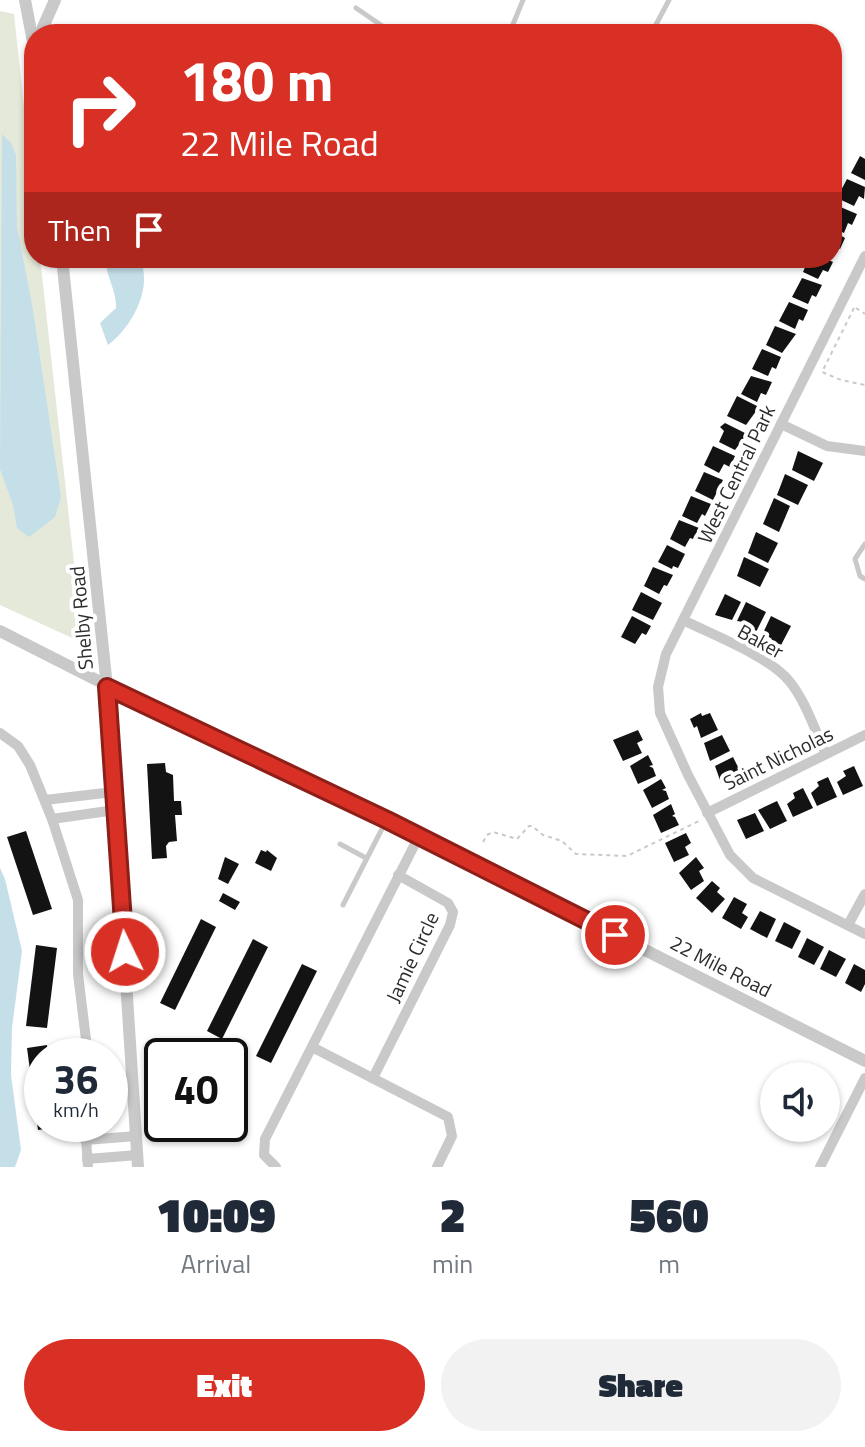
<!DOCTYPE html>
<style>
:root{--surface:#fff;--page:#f2f2f3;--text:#1f2937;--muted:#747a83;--accent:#d93025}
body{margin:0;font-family:"Titillium Web",sans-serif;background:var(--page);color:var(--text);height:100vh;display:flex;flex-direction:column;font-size:30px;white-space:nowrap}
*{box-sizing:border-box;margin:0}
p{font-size:26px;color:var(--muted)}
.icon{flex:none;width:44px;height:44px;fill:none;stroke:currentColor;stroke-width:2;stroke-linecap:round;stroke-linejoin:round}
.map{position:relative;height:1167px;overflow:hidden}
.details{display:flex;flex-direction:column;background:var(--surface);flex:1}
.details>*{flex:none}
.banner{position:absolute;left:24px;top:24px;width:818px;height:244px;border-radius:32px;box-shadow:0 2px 6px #0004;background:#d93025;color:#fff;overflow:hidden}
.fabs{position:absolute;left:760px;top:1062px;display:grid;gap:16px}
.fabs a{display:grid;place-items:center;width:80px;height:80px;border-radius:50%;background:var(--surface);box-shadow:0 2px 6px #0004;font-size:40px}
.speed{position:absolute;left:24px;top:1038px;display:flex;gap:16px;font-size:40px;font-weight:700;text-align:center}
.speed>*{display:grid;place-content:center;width:104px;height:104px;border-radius:50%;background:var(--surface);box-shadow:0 2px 6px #0004;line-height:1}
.speed small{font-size:20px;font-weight:400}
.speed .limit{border:4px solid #111;border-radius:12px;background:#fff;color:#111}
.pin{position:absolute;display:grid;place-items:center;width:68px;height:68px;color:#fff;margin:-34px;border:4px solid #fff;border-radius:50%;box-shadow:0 2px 8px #0007}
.me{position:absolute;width:88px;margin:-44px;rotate:356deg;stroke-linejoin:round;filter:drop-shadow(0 0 6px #0008)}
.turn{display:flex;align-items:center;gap:28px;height:168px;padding:0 24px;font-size:36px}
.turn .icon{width:104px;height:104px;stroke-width:2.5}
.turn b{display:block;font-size:56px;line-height:68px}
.then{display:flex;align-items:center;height:76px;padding:0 24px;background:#0003;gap:16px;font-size:30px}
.eta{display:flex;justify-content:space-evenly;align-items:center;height:136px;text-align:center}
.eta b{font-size:48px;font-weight:800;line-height:56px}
.cta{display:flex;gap:16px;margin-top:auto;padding:16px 24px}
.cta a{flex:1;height:92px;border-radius:48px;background:var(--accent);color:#fff;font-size:32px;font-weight:800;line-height:92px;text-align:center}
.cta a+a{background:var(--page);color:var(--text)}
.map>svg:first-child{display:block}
.green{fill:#e4e9d9}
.water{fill:#c5dfe9}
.building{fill:#131313}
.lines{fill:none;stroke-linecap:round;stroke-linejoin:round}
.path{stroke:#c9c9c9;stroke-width:2;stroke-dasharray:4 4;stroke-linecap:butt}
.service{stroke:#c9c9c9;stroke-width:5}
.minor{stroke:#c9c9c9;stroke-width:10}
.tertiary{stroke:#c9c9c9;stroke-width:12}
.route-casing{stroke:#8d1f18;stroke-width:20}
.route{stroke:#d93025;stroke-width:14}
.labels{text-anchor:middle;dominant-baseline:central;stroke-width:8;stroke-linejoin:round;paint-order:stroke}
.street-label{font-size:20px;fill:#2c2c2c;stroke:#fff}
</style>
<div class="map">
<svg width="865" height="1167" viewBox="0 0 865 1167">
<rect width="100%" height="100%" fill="#fff"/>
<polygon class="green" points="0,11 14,14 34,201 34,258 40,258 83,643 0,605"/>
<g class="water">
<polygon points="2,134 11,143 16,155 17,227 32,304 61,497 55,517 29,537 17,528 13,505 0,469"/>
<path d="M 106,258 L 142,258 C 142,265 144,271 144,277 C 145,302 127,331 108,345 L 100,323 L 116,308 C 117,290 105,276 106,258 Z"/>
<polygon points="0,868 5,879 22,951 12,1028 11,1075 21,1150 15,1167 0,1167"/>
</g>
<g class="building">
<polygon points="860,156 865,159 865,180 851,173"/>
<polygon points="847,179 865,187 864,199 859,196 854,206 837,198"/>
<polygon points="838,206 857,214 852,225 848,223 844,233 832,227 832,217"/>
<polygon points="835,232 845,238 840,249 836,247 832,256 832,233"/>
<polygon points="809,258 824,258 833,262 828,272 823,270 818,279 803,272"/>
<polygon points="802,278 822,285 816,297 812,295 808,304 792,297"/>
<polygon points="789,302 808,310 803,321 799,319 795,329 779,321"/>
<polygon points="775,326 796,334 782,353 766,345"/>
<polygon points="762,349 781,357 776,369 772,367 768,376 752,369"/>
<polygon points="751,376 772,382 766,395 761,393 757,402 741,394"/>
<polygon points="737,396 759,407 746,425 727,416"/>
<polygon points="725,423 747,434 735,450 719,442 724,431 720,427"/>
<polygon points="713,446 735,456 730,467 724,464 719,473 704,465"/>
<polygon points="798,451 823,463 814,481 792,470"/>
<polygon points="704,472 723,480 713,500 695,491"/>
<polygon points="785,474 808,485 798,505 777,495"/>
<polygon points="691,496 711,504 705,516 702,514 697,523 682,516"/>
<polygon points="774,498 790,506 779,532 763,524"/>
<polygon points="679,520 699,528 693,539 690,538 685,547 670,539"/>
<polygon points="756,532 778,543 768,563 748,553"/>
<polygon points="667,545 685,554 678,568 673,566 672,569 658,562"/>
<polygon points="744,557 769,569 760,587 737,576"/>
<polygon points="653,567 673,575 667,586 664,585 659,594 644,586"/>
<polygon points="641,592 662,603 653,620 632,610"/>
<polygon points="725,594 741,602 732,620 715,615"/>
<polygon points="746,602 766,612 755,634 747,630 750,623 737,621"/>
<polygon points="632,616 651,626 646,635 642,633 635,644 621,637"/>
<polygon points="771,616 791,626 780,647 771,641 772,639 763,633"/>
<polygon points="701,713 702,716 710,713 718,730 701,738 697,726 694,728 690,719"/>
<polygon points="638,730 643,740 637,743 642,753 623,761 613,740"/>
<polygon points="722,735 730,751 710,761 704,743"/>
<polygon points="648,755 653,765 649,766 653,768 656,776 638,784 630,766"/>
<polygon points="733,757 741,773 721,783 715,766"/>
<polygon points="165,763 166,772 173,775 174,801 181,801 182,815 175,815 177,841 169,842 166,846 167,858 152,859 147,764"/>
<polygon points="854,766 863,786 843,795 837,782 846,776 843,771"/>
<polygon points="828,777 837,797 817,806 811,793 819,786 817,782"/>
<polygon points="661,779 666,788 662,790 666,791 669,799 652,808 643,790"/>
<polygon points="803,788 813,808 793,817 787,804 795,798 793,793"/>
<polygon points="777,801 787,821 770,829 758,810"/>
<polygon points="671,804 675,814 672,816 675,817 679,825 661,833 653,815"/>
<polygon points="755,813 764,831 746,839 737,820"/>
<polygon points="26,831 52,909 33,915 7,837"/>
<polygon points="686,833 691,843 685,847 689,855 674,862 665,843"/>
<polygon points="261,850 266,852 267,850 277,858 271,871 255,863"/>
<polygon points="225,857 239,864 228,884 218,879"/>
<polygon points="696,857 704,868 699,871 704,881 691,890 679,873"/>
<polygon points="712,881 720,888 717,892 725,899 712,913 696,898"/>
<polygon points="223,893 240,902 235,910 219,901"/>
<polygon points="734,897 747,904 742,913 748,917 741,929 722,918"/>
<polygon points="760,911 776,919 767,938 750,929"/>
<polygon points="201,919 216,927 175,1010 160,1003"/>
<polygon points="784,922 801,931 792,949 775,941"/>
<polygon points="807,938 824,947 814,965 798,957"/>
<polygon points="253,939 268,947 222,1039 207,1031"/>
<polygon points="36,945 57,948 47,1028 26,1026"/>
<polygon points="829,950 846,959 836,977 820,969"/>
<polygon points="302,964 317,971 271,1063 256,1056"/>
<polygon points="854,964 865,970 865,984 861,992 845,983"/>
<polygon points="47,1045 48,1056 42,1056 42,1124 57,1124 58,1127 38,1130 27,1048"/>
</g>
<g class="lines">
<g class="path">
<polyline points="854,308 822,372 841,380 865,385"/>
<polyline points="856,308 865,314"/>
<polyline points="483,842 487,835 493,832 517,839 529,826 532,826 543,835 562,841 576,854 627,856 701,820"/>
</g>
<g class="service">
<polyline points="356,8 394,34"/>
<polyline points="509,34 523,0"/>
<polyline points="651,34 669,0"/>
<polyline points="865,544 855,559 860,576 865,579"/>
<polyline points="340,844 366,858"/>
<polyline points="343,905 386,821"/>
</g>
<g class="minor">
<polyline points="865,256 666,654 658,687 660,713 688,775 730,855 753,878 865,934"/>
<polyline points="781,424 827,446 865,451"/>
<path d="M 683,620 C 713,635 771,657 790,682 C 806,702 815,731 826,754"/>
<polyline points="0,733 18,746 30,765 52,819 78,900 78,974 88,1056"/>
<polyline points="45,800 113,792"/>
<polyline points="707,813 865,735"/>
<polyline points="52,819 115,810"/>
<polyline points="848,925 865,894"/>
<polyline points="312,1047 448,1117 452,1136 437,1167"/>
<polyline points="373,1078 450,925 453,912 448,903 398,875"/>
<polyline points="85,1124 88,1167"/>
<polyline points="85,1140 137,1136"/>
<polyline points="87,1159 138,1155"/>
<polyline points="276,1167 264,1155 265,1139 419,836"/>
<polyline points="820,1167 865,1078"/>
</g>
<g class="tertiary">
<polyline points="25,0 34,47"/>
<polyline points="40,34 55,0"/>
<polyline points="62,258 107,687 138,1167"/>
<polyline points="0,631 191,728 407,830 865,1061"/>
</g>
</g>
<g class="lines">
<defs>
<polyline id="route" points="125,952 107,687 387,820 615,935"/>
</defs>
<use href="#route" class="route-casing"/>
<use href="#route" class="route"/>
</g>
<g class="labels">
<g class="street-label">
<text transform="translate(736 474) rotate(-64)">West Central Park</text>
<text transform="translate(81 618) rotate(-95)">Shelby Road</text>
<text transform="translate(761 641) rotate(29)">Baker</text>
<text transform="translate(778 758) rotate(-26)">Saint Nicholas</text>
<text transform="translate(412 957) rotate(-65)">Jamie Circle</text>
<text transform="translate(721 966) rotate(27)">22 Mile Road</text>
</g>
</g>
</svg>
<div class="fabs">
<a><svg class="icon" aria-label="sound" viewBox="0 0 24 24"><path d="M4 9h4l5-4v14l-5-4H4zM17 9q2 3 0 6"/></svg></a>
</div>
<div class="speed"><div>36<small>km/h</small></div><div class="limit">40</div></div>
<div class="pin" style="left:615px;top:935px;background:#d93025"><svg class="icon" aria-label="arrive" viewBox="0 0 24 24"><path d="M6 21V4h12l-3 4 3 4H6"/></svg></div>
<svg class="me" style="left:125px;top:952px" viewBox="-20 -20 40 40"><circle r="17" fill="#d93025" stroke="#fff" stroke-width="3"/><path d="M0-11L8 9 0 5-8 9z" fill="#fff"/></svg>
<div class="banner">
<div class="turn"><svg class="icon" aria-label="right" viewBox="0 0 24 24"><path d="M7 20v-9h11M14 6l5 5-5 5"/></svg><div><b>180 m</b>22 Mile Road</div></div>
<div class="then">Then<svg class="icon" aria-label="arrive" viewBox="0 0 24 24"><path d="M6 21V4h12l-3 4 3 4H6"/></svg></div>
</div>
</div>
<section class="details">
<div class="eta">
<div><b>10:09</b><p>Arrival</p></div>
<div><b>2</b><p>min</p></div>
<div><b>560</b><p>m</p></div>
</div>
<div class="cta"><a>Exit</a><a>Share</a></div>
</section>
